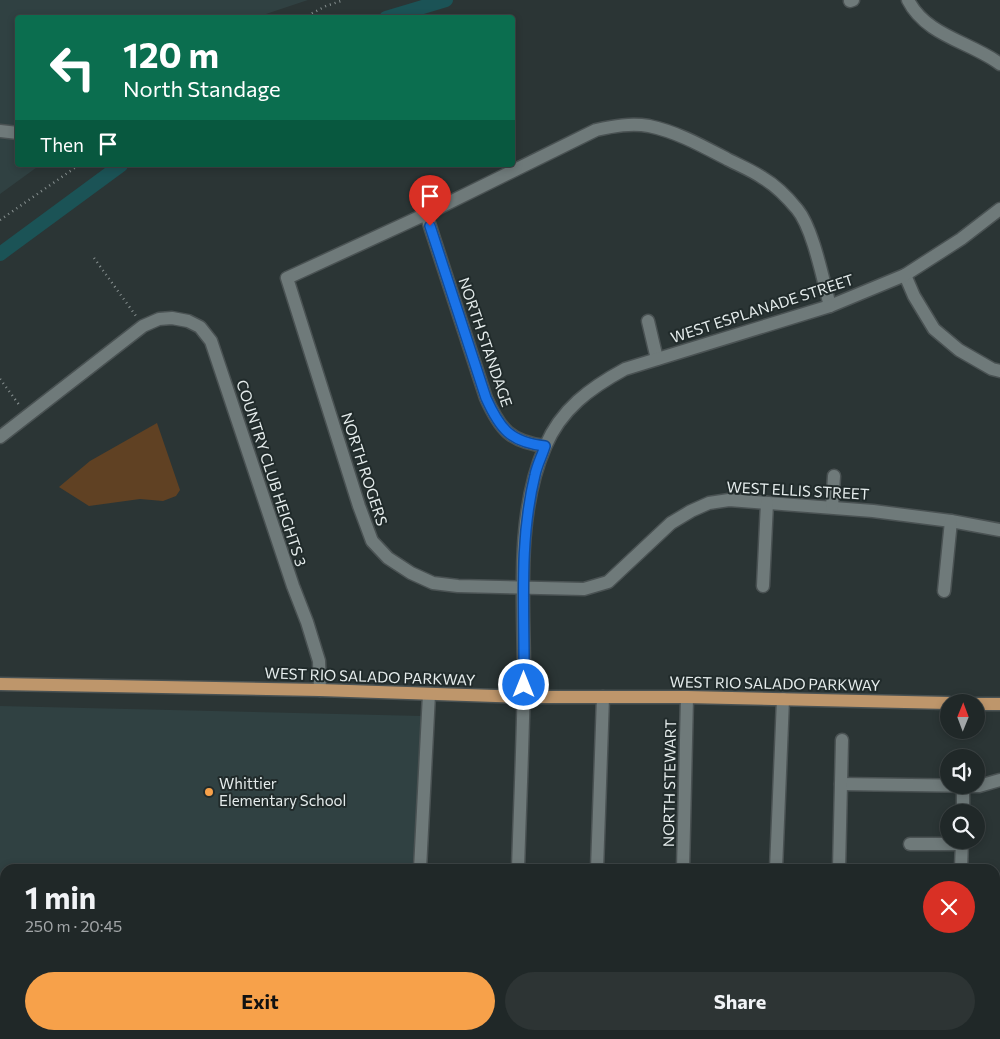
<!DOCTYPE html>
<meta charset="utf-8">
<style>
:root{--surface:#202828;--page:#2d3434;--text:#f1f3f6;--muted:#a2a6a8;--line:#3d4445;--accent:#f7a14a}
body{margin:0;font-family:Commissioner,sans-serif;background:var(--page);color:var(--text);height:100vh;display:flex;flex-direction:column;font-size:19px;white-space:nowrap}
*{box-sizing:border-box;margin:0}
p{font-size:16px;color:var(--muted)}
.icon{flex:none;width:28px;height:28px;fill:none;stroke:currentColor;stroke-width:2;stroke-linecap:round;stroke-linejoin:round}
.map{position:relative;flex:1;overflow:hidden}
.side{position:absolute;left:0px;top:864px;width:1000px;height:176px;display:flex;flex-direction:column;background:var(--surface);border-radius:15px 15px 0 0;box-shadow:0 2px 8px #0003,0 0 0 1px var(--line)}
.side>*{flex:none}
.guide{position:absolute;left:15px;top:15px;width:500px;height:152px;border-radius:5px;box-shadow:0 2px 8px #0003,0 0 0 1px var(--line);background:#0b6e4f;color:#fff;overflow:hidden}
.needle{width:32px;rotate:1deg}
.tools{position:absolute;left:940px;top:694px;display:grid;gap:10px}
.tools a{display:grid;place-items:center;width:45px;height:45px;border-radius:50%;background:var(--surface);box-shadow:0 2px 8px #0003,0 0 0 1px var(--line);font-size:25px}
.pin{position:absolute;display:grid;place-items:center;width:42px;height:42px;color:#fff;margin:-51px -21px;border-radius:50% 50% 50% 0;rotate:-45deg;box-shadow:0 0 5px #0007}
.pin .icon{rotate:45deg}
.me{position:absolute;width:55px;margin:-28px;rotate:0deg;stroke-linejoin:round;filter:drop-shadow(0 0 4px #0008)}
.turn{display:flex;align-items:center;gap:18px;height:105px;padding:0 25px;font-size:22px}
.turn .icon{width:65px;height:65px;stroke-width:2.5}
.turn b{display:block;font-size:35px;line-height:42px}
.then{display:flex;align-items:center;height:48px;padding:0 25px;background:#0003;gap:10px;font-size:19px}
.round{display:grid;place-items:center;flex:none;width:52px;height:52px;border-radius:26px;background:var(--page)}
.summary{display:flex;align-items:center;justify-content:space-between;height:85px;padding:0 25px}
h1{font-size:30px;font-weight:700;line-height:38px}
.cta{display:flex;gap:10px;margin-top:auto;padding:10px 25px}
.cta a{flex:1;height:58px;border-radius:30px;background:var(--accent);color:#111;font-size:20px;font-weight:700;line-height:58px;text-align:center}
.cta a+a{background:var(--page);color:var(--text)}
.map>svg:first-child{display:block}
.built{fill:#304142}
.green{fill:#604123}
.lines{fill:none;stroke-linecap:round;stroke-linejoin:round}
.canal{stroke:#1b5356;stroke-width:14}
.minor-casing{stroke:#4a5253;stroke-width:15}
.major-casing{stroke:#4a5253;stroke-width:15}
.path{stroke:#889191;stroke-width:2.5;stroke-dasharray:1 4;stroke-linecap:butt}
.minor{stroke:#6f7a7a;stroke-width:12}
.major{stroke:#be966b;stroke-width:12}
.route-casing{stroke:#114b97;stroke-width:12}
.route{stroke:#1a73e8;stroke-width:9}
.poi-dot{fill:#f7a14a;stroke:#212b2b;stroke-width:2}
.labels{text-anchor:middle;dominant-baseline:central;stroke-width:4;stroke-linejoin:round;paint-order:stroke}
.street-label{font-size:15px;fill:#e5ecec;stroke:#212b2b}
.poi-label{font-size:15px;fill:#e5ecec;stroke:#212b2b;text-anchor:start}
</style>
<div class="map">
<svg width="1000" height="1039" viewBox="0 0 1000 1039">
<rect width="100%" height="100%" fill="#2b3535"/>
<g class="built">
<polygon points="0,0 308,0 257,17 18,18 18,165 40,165 0,194"/>
<polygon points="0,706 422,716 415,869 5,869 5,969 0,971"/>
</g>
<polygon class="green" points="157,423 180,490 176,496 163,501 140,499 89,506 59,487 90,461"/>
<g class="lines">
<g class="canal">
<polyline points="386,18 446,0"/>
<polyline points="0,254 121,165"/>
</g>
<defs>
<g id="minor">
<path d="M 908,0 C 926,36 971,42 1000,64"/>
<polyline points="850,1 853,0"/>
<polyline points="0,131 18,133"/>
<path d="M 426,214 L 486,398 C 500,429 510,442 545,446"/>
<polyline points="905,275 914,296 934,329 959,350 992,369 1000,371"/>
<path d="M 830,306 C 823,280 813,228 797,209 C 788,198 775,185 763,178 C 753,171 741,166 729,160 C 704,147 678,132 649,126 C 631,123 614,126 596,130 L 426,214 L 287,278 L 359,506 L 372,541 L 388,558 L 411,573 L 433,583 L 458,586 L 584,589 L 608,582 L 671,523 L 691,511 L 709,503 L 729,500 L 873,511 L 951,521 L 1000,530"/>
<polyline points="648,321 657,359"/>
<polyline points="0,437 143,326 159,319 172,318 188,321 200,327 211,341 293,586 307,622 319,661 320,690"/>
<polyline points="832,507 834,476"/>
<polyline points="763,586 767,503"/>
<polyline points="944,591 951,521"/>
<polyline points="841,784 979,786 1000,780"/>
<polyline points="963,812 963,786"/>
<polyline points="910,844 962,844"/>
<polyline points="420,869 429,694"/>
<path d="M 518,869 C 520,804 523,740 524,675 C 524,603 515,515 545,447 C 561,409 590,388 625,369 L 830,306 L 905,275 L 961,239 L 1000,209"/>
<polyline points="597,869 603,697"/>
<polyline points="683,869 687,697"/>
<polyline points="776,869 783,699"/>
<polyline points="839,869 842,740"/>
<polyline points="961,869 962,840"/>
<polyline points="995,905 1000,905"/>
<polyline points="0,987 5,986"/>
<polyline points="995,999 1000,999"/>
<polyline points="511,1039 511,1035"/>
<polyline points="591,1039 591,1035"/>
<polyline points="679,1039 679,1035"/>
<polyline points="811,1039 811,1035"/>
</g>
<g id="major">
<polyline points="0,684 320,690 524,697 687,697 949,703"/>
<polyline points="976,704 1000,704"/>
</g>
</defs>
<use href="#minor" class="minor-casing"/>
<use href="#major" class="major-casing"/>
<g class="path">
<polyline points="303,18 326,6 344,0"/>
<polyline points="0,220 79,165"/>
<polyline points="94,258 136,316"/>
<polyline points="0,379 20,406"/>
</g>
<use href="#minor" class="minor"/>
<use href="#major" class="major"/>
</g>
<g class="lines">
<defs>
<path id="route" d="M 430,226 L 486,398 C 500,429 510,442 545,446 C 542,456 537,465 535,475 C 518,544 525,615 524,685"/>
</defs>
<use href="#route" class="route-casing"/>
<use href="#route" class="route"/>
</g>
<circle class="poi-dot" cx="209" cy="792" r="5"/>
<g class="labels">
<g class="street-label">
<text transform="translate(762 308) rotate(-18)">WEST ESPLANADE STREET</text>
<text transform="translate(486 342) rotate(71)">NORTH STANDAGE</text>
<text transform="translate(365 469) rotate(72)">NORTH ROGERS</text>
<text transform="translate(272 473) rotate(72)">COUNTRY CLUB HEIGHTS 3</text>
<text transform="translate(798 490) rotate(3)">WEST ELLIS STREET</text>
<text transform="translate(370 676) rotate(2)">WEST RIO SALADO PARKWAY</text>
<text transform="translate(775 683) rotate(1)">WEST RIO SALADO PARKWAY</text>
<text transform="translate(669 783) rotate(-89)">NORTH STEWART</text>
</g>
<g class="poi-label">
<text x="219" y="783">Whittier<tspan x="219" dy="17">Elementary School</tspan></text>
</g>
</g>
</svg>
<div class="tools">
<a><svg class="needle" viewBox="-14 -14 28 28"><path d="M0-13l5 13h-10z" fill="#e53935"/><path d="M0 13l5-13h-10z" fill="#a2a6a8"/></svg></a>
<a><svg class="icon" aria-label="sound" viewBox="0 0 24 24"><path d="M4 9h4l5-4v14l-5-4H4zM17 9q2 3 0 6"/></svg></a>
<a><svg class="icon" aria-label="search" viewBox="0 0 24 24"><circle cx="10" cy="10" r="6"/><path d="M15 15l6 6"/></svg></a>
</div>
<div class="pin" style="left:430px;top:226px;background:#d93025"><svg class="icon" aria-label="arrive" viewBox="0 0 24 24"><path d="M6 21V4h12l-3 4 3 4H6"/></svg></div>
<svg class="me" style="left:524px;top:685px" viewBox="-20 -20 40 40"><circle r="17" fill="#1a73e8" stroke="#fff" stroke-width="3"/><path d="M0-11L8 9 0 5-8 9z" fill="#fff"/></svg>
<div class="guide">
<div class="turn"><svg class="icon" aria-label="left" viewBox="0 0 24 24"><path d="M17 20v-9H6M10 6l-5 5 5 5"/></svg><div><b>120 m</b>North Standage</div></div>
<div class="then">Then<svg class="icon" aria-label="arrive" viewBox="0 0 24 24"><path d="M6 21V4h12l-3 4 3 4H6"/></svg></div>
</div>
<section class="side">
<div class="summary"><div><h1>1 min</h1><p>250 m · 20:45</p></div><a class="round" style="background:#d93025;color:#fff"><svg class="icon" aria-label="close" viewBox="0 0 24 24"><path d="M6 6l12 12M18 6L6 18"/></svg></a></div>
<div class="cta"><a>Exit</a><a>Share</a></div>
</section>
</div>
